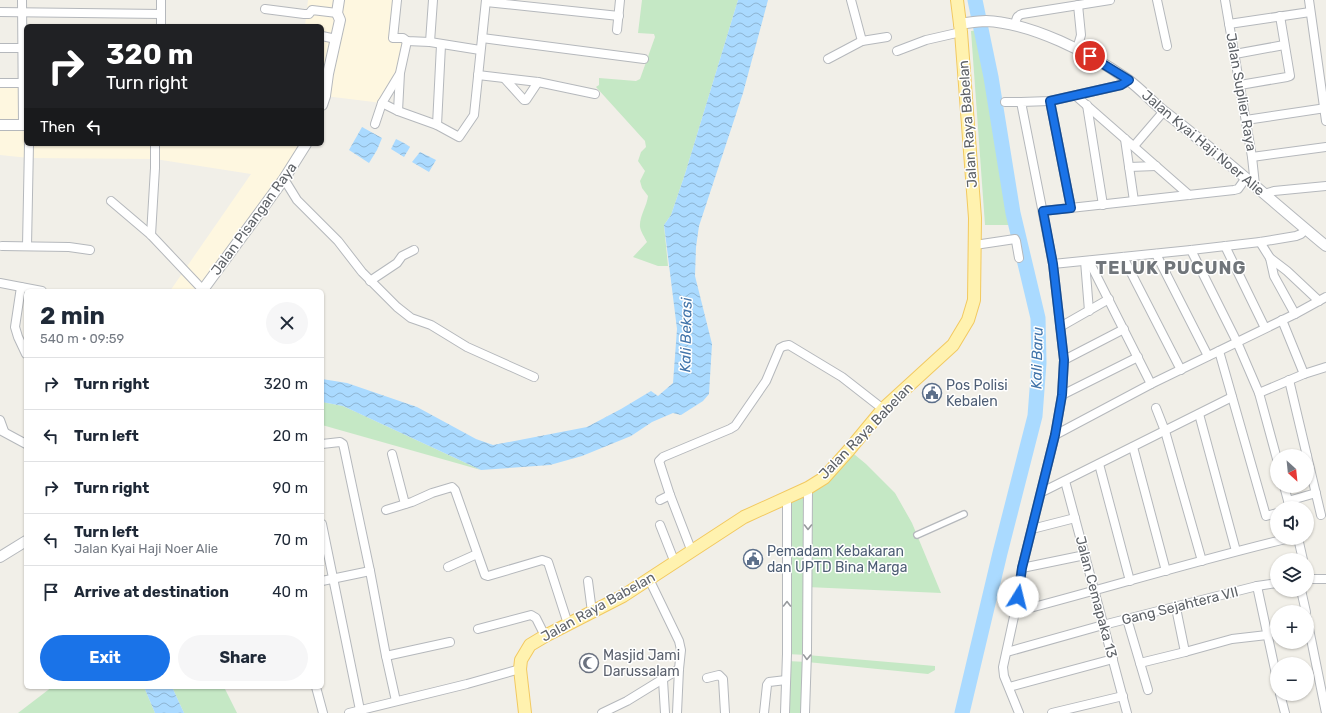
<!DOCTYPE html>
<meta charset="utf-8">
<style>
:root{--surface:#fff;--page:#f6f6f7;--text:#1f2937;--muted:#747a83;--line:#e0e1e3;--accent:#1a73e8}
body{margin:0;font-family:Rubik,sans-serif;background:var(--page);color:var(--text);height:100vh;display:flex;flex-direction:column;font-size:15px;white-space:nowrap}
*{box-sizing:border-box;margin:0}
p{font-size:13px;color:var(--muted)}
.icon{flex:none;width:22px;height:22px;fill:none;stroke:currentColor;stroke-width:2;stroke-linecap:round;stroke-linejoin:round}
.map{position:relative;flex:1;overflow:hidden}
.drawer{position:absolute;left:24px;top:289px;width:300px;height:400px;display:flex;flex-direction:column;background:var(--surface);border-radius:6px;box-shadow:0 1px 3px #0004}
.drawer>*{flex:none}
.banner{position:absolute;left:24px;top:24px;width:300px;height:122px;border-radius:6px;box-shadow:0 1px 3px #0004;background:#202124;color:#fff;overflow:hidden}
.needle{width:26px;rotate:153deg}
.controls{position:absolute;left:1270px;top:449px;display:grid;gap:8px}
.controls a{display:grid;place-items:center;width:44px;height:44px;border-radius:50%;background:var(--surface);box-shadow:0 1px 3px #0004;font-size:20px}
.pin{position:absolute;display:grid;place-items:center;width:34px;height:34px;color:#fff;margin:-17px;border:2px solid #fff;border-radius:50%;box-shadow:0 1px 4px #0007}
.me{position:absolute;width:44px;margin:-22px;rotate:9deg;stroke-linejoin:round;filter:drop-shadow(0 0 3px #0008)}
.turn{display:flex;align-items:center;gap:14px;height:84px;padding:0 16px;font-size:18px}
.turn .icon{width:52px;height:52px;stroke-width:2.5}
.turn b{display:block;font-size:28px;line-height:34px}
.then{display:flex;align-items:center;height:38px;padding:0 16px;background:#0003;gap:8px;font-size:15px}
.round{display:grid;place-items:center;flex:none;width:42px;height:42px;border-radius:21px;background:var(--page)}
.headline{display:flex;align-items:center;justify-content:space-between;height:68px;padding:0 16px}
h1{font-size:24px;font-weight:700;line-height:30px}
.primary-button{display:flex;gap:8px;margin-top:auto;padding:8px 16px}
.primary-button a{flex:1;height:46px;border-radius:24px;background:var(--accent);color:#fff;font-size:16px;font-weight:700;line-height:46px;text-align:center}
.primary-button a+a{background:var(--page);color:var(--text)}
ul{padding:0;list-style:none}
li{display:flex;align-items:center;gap:12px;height:52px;padding:0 16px;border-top:1px solid var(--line)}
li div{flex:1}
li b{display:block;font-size:15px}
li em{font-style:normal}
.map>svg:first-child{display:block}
.commercial{fill:#fef7e0}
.grass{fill:#c5e8c5}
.water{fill:url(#water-waves)}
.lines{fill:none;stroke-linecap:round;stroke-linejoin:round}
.river{stroke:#aadaff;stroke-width:15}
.pedestrian-casing{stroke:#b5b8bc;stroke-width:8}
.minor-casing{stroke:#b5b8bc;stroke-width:10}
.tertiary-casing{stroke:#b5b8bc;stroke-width:12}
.primary-casing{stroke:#f2c960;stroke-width:14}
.pedestrian{stroke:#fff;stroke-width:5.5}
.minor{stroke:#fff;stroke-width:8}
.tertiary{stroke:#fff;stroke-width:10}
.primary{stroke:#fff2af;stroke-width:12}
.oneway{stroke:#979a9d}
.route-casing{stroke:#114b97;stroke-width:10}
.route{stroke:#1a73e8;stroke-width:7}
.labels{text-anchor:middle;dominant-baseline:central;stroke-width:3;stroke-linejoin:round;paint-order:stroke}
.street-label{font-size:14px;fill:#5f6368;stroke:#fff}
.service-label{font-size:14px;fill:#4e5e75;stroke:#fff;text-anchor:start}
.worship-label{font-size:14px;fill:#5b616d;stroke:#fff;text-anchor:start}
.water-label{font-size:15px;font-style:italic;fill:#4174aa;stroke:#fff}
.district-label{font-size:18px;font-weight:bold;letter-spacing:1px;fill:#70757a;stroke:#fff}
</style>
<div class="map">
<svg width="1326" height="713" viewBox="0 0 1326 713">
<defs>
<pattern id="water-waves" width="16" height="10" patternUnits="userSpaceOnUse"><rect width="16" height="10" fill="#aadaff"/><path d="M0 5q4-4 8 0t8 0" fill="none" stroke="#8eb4d2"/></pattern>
</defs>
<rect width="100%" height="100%" fill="#f1efe8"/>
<g class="commercial">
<polygon points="308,0 397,0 393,37 407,41 400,73 382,103 325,96 328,74 322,73 322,26 305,26"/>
<polygon points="0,83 26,83 26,144 306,144 202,291 170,291 251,174 155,159 29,158 0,155"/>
</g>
<g class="grass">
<path d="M 642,0 L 738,0 L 685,174 L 671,215 L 664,225 L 668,266 L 658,266 L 633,257 L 647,242 C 645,238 641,232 640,227 C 639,217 647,206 648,196 L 642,188 L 640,181 L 645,171 L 638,161 L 641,152 L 646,147 L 645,141 L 596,87 L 599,85 L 599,78 L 636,81 L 640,79 L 655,37 L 654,34 L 638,33 Z"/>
<polygon points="978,30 1010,225 985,225 971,31"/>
<polygon points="322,402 343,406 481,470 322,425"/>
<polygon points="849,450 866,464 895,493 912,523 941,593 807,587 807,655 935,666 935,670 928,674 807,662 805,713 785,713 787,661 807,662 807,655 787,654 787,498 808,488"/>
<polygon points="52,687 144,687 155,713 18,713"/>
<polygon points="172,687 224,687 237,713 184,713"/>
</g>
<g class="water">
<polygon points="738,0 768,0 743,93 699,226 696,247 695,276 712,344 709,394 703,401 681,415 673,413 652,422 631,436 582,456 550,465 481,470 343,406 322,402 322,379 347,383 417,407 476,439 493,445 587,427 621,409 651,391 658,396 673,383 677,329 664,225 671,215 685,174"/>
<polygon points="362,127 382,138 377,150 369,163 349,150"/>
<polygon points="396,139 404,143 410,147 404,157 391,149"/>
<polygon points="420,152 436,160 429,172 412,162"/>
<polygon points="144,687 172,687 184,713 155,713"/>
</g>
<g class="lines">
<polyline class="river" points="962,713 1000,553 1035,416 1039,363 1038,318 1013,213 991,77 975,0"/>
<defs>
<polyline id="pedestrian" points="917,535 964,514"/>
<g id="minor">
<polyline points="22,0 23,125"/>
<polyline points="397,0 393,38 403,38 407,41 430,42 480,50"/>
<polyline points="851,0 862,41"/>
<polyline points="1157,0 1167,46"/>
<polyline points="1225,0 1252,157 1255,185"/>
<polyline points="1309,0 1326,121"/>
<polyline points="486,2 619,16"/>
<polyline points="265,9 304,14 309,14 312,10 337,13"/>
<polyline points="0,12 161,14"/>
<polyline points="1229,24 1310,12"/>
<polyline points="161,26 161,0"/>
<path d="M 1015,26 C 1016,20 1016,16 1022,14 L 1110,0"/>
<polyline points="617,30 620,0"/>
<polyline points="322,36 336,39"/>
<polyline points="482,38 644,59"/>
<polyline points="430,42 433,0"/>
<polyline points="0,48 26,48"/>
<polyline points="1077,49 1081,35 1078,5"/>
<polyline points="897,51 926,40 961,32"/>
<polyline points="1235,54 1284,45"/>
<polyline points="828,59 862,41 887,37"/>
<polyline points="478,75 538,82 595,94"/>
<polyline points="505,79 524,100 526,100 538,82"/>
<polyline points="0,83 26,83"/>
<polyline points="1240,85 1287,77 1290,76 1280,16"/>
<polyline points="1076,96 1189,195"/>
<polyline points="1050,101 1071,208"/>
<polyline points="1005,102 1021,102"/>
<polyline points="382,103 398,111 437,125 459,137 474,115 486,0"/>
<polyline points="1087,105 1103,205"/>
<polyline points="398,111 400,73 407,41"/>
<polyline points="1246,120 1326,108"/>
<polyline points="375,124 382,103 399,75"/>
<polyline points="437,125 441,45"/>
<polyline points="1125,139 1134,201"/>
<polyline points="1134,146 1164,111"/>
<polyline points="1252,157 1326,147"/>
<polyline points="1129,167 1156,166"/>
<polyline points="284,179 297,200 338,241 362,272 397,307 411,318 431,325 467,347 534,377"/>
<polyline points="1264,194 1274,191 1326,186"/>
<polyline points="111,201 151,235 203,290"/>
<polyline points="1043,211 1234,190 1238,189 1246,178"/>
<polyline points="151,235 155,168 155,144"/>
<polyline points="1260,242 1270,258 1287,271 1319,301"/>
<polyline points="975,245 1015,239 1016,241 1019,258"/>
<polyline points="2,246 69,247 90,250"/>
<polyline points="27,246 29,144"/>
<polyline points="1225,246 1265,328"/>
<polyline points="1191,250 1237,342 1259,393 1277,459"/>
<polyline points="1156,254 1208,356"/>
<polyline points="1123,257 1181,370"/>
<polyline points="1270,258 1274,276 1295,314"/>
<polyline points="1085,261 1089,311"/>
<polyline points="1089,261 1151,384"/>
<polyline points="1053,264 1191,250 1260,242 1296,236 1301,234 1306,229"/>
<polyline points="370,281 397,263 402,256 414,250"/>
<polyline points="0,283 42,291"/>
<polyline points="21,287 15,327 18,337 26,354"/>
<polyline points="1282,320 1304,374"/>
<polyline points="1060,327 1109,299"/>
<polyline points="1219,351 1266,516 1277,513"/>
<polyline points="1064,360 1124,329"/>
<polyline points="1289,380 1307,456"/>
<polyline points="1259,393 1304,374 1326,367"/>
<polyline points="1062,395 1138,357"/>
<polyline points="1156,408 1165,431 1202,561"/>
<polyline points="1199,414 1236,551"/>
<polyline points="0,420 4,431"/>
<polyline points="0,430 26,444"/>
<polyline points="1055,435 1151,384 1295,314 1326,297"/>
<polyline points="322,444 340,442 343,444 344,448 370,571 386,656 396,701"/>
<polyline points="1133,447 1166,571"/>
<polyline points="392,454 405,504"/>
<polyline points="1307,456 1321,515"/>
<polyline points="1099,464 1130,581"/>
<polyline points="1065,481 1127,713"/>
<polyline points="1284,486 1290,508"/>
<polyline points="1042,492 1232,397"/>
<polyline points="660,500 670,495"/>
<polyline points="1288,501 1316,493"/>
<polyline points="386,510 412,502 432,493 452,487 455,490 485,575 488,576 542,560 548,562 568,624"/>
<polyline points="322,524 360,710"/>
<polyline points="660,525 675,563"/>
<polyline points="1032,529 1075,518"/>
<polyline points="1298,538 1303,560"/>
<polyline points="692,552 670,495 659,461 663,457 730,429 735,426 766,381 780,348 784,346 789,345 842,377 883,409"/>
<polyline points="448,567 477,554"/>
<polyline points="1022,568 1085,555"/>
<polyline points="649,579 679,641 681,650 679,669 677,713"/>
<polyline points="1307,579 1326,579"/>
<polyline points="322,581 370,571"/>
<polyline points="588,581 592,612"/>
<polyline points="1257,586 1277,679"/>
<polyline points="1301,590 1306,612"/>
<polyline points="1176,608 1185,652"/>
<path d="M 1015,612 C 1107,588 1198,560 1290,538"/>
<polyline points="1127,619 1148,690"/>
<polyline points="1307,619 1326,713"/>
<polyline points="478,629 531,615 536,618 545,636"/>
<polyline points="1007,652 1103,625 1257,586 1277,583"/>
<polyline points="386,656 450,642"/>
<polyline points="1140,663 1185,652 1232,639 1267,635"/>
<polyline points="707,678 719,675 723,679 725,713"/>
<polyline points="663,680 665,713"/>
<polyline points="316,687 323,713"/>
<polyline points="1009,687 1113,659"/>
<polyline points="1280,694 1285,713"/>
<polyline points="349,713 467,684 520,669"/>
<polyline points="602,713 627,701 679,669"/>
<polyline points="764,713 767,685 769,682 786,680"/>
<polyline points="785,713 787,654 787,498"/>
<polyline points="805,713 807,652 808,488"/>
<polyline points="1019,713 1004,676 1003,667 1015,612 1022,568 1055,435 1062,395 1064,360 1053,264 1021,102 1050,101 1121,85 1129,81"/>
<polyline points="1052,713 1123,696"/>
</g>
<g id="tertiary">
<path d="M 959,24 C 968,23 977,21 986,21 C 1032,23 1090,53 1127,79 C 1141,89 1152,102 1166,113 C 1221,155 1273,202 1326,246"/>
<polyline points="322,105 325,96 328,74 340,20 337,13 339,0"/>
<polyline points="0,125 26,125"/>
<polyline points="202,291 284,179 306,144"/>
<polyline points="0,557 26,541"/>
</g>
<polyline id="primary" points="525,713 520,669 521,660 530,645 545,636 623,596 744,517 808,488 824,478 849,450 883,409 953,345 968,320 974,300 975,218 961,32 957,0"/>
</defs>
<use href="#pedestrian" class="pedestrian-casing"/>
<use href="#minor" class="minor-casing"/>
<use href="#tertiary" class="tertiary-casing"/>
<use href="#primary" class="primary-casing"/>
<use href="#pedestrian" class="pedestrian"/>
<use href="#minor" class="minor"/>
<use href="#tertiary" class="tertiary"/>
<use href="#primary" class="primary"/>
</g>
<defs><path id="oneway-chevron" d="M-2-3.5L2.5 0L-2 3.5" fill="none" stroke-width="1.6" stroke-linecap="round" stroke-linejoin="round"/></defs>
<g class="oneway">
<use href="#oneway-chevron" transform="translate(808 527) rotate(90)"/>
<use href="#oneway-chevron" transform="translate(787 604) rotate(-90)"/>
<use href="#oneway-chevron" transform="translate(807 657) rotate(92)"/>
</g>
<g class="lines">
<defs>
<polyline id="route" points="1018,597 1022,568 1055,435 1062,395 1064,360 1053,264 1043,211 1071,208 1050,101 1121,85 1129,80 1090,56"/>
</defs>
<use href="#route" class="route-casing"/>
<use href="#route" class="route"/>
</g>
<defs>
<symbol id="civic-ring" viewBox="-11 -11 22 22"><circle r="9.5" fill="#fff" stroke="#5c6f8a" stroke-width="1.5"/><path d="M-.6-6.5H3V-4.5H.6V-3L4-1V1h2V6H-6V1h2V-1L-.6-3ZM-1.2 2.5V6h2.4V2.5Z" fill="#5c6f8a"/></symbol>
<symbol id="mosque-ring" viewBox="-11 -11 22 22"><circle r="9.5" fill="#fff" stroke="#6b7280" stroke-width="1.5"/><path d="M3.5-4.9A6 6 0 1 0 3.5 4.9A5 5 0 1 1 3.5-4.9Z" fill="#6b7280"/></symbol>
</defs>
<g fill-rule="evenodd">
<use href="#civic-ring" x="921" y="382" width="22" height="22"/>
<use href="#civic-ring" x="742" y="548" width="22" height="22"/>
<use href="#mosque-ring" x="578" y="652" width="22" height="22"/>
</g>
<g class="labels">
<g class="street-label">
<text transform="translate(1241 92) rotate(80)">Jalan Suplier Raya</text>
<text transform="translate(968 124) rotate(-94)">Jalan Raya Babelan</text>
<text transform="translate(1203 143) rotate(40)">Jalan Kyai Haji Noer Alie</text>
<text transform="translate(254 219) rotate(-54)">Jalan Pisangan Raya</text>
<text transform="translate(866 431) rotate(-46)">Jalan Raya Babelan</text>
<text transform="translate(1096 597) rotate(75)">Jalan Cemapaka 13</text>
<text transform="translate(1180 606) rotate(-14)">Gang Sejahtera VII</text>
<text transform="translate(598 607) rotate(-29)">Jalan Raya Babelan</text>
</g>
<g class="service-label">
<text x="946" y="385">Pos Polisi<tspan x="946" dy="16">Kebalen</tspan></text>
<text x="767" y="551">Pemadam Kebakaran<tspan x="767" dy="16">dan UPTD Bina Marga</tspan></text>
</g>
<g class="worship-label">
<text x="603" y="655">Masjid Jami<tspan x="603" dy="16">Darussalam</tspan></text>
</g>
<g class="water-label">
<text transform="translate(686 335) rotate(-89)">Kali Bekasi</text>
<text transform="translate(1037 358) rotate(-89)">Kali Baru</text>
</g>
<g class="district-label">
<text x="1171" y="268">TELUK PUCUNG</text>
</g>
</g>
</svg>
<div class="controls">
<a><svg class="needle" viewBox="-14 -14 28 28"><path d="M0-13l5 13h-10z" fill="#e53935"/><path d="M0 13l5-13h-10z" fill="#747a83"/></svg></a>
<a><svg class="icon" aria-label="sound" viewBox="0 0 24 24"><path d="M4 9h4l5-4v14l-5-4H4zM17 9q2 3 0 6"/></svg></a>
<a><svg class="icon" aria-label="layers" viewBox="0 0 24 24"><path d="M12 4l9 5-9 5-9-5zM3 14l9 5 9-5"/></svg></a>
<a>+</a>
<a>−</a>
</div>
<div class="pin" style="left:1090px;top:56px;background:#d93025"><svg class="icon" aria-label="arrive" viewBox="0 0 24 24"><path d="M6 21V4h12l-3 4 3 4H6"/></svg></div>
<svg class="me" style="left:1018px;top:597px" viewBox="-20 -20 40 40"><circle r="19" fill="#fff"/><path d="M0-13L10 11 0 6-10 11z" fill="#1a73e8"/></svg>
<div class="banner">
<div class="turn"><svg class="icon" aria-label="right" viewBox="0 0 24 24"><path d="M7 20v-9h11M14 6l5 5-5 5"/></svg><div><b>320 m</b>Turn right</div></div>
<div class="then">Then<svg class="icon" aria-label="left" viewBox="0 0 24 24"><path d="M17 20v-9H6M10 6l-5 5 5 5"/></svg></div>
</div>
<section class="drawer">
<div class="headline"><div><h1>2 min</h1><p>540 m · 09:59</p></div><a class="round"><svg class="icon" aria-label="close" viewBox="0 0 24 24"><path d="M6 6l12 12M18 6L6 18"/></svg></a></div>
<ul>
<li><svg class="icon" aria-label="right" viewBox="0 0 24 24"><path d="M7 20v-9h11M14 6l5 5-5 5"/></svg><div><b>Turn right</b></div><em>320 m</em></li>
<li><svg class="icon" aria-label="left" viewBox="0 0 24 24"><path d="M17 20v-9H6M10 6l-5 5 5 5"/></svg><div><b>Turn left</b></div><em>20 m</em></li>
<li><svg class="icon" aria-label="right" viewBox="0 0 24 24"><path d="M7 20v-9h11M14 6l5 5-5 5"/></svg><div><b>Turn right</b></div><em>90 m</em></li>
<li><svg class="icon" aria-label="left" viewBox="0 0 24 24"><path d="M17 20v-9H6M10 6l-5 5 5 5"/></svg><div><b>Turn left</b><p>Jalan Kyai Haji Noer Alie</p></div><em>70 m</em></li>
<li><svg class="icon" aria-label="arrive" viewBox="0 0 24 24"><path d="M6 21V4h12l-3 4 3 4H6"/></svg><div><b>Arrive at destination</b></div><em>40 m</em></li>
</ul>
<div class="primary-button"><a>Exit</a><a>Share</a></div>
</section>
</div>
